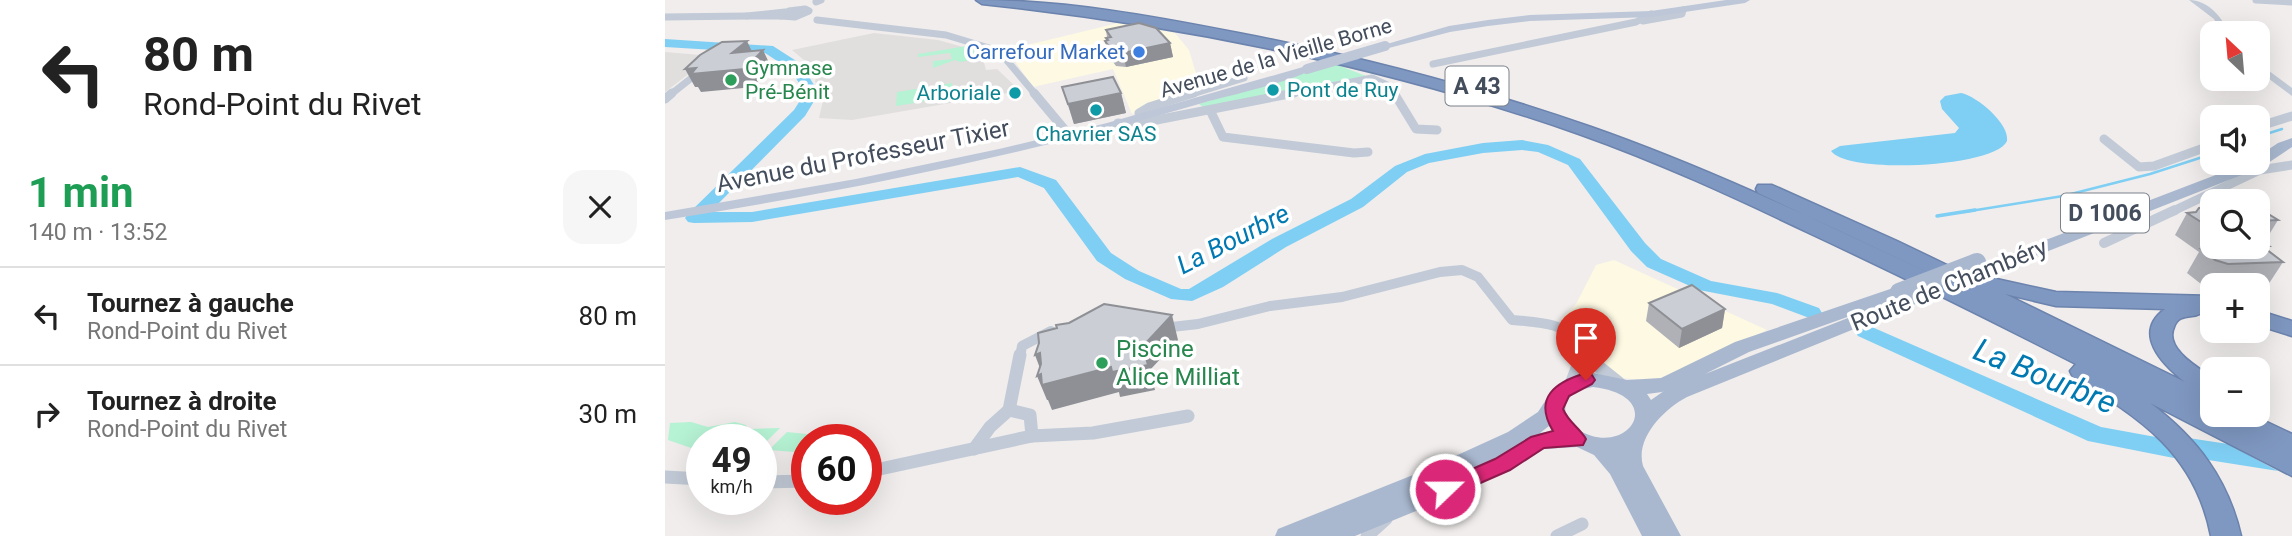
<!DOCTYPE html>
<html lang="fr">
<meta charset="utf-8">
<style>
:root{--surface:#fff;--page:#f6f6f6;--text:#222;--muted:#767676;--line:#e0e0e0}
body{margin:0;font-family:Roboto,sans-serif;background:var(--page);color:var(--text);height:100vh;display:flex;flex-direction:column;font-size:26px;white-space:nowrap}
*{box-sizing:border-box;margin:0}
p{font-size:23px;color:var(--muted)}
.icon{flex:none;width:38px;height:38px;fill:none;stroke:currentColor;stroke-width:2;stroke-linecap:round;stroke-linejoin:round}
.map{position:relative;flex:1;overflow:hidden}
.sheet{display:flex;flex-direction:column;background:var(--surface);width:665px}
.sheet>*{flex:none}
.guide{background:#fff;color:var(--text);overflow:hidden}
.needle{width:46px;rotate:334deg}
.controls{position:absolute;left:1535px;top:21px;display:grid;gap:14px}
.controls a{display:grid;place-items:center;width:70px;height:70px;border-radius:14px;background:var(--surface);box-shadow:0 7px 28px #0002;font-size:35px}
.speed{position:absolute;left:21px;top:424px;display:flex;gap:14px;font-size:35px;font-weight:700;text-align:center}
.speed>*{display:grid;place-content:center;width:91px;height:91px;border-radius:50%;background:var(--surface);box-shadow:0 7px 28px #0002;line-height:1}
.speed small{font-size:18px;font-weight:400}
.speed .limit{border:10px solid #d22;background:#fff;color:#111}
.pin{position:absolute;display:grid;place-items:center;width:60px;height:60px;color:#fff;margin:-72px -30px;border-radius:50% 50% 50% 0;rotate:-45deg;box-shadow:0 0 7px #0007}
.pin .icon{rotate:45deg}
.me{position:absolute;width:77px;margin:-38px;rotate:68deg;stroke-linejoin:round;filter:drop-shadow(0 0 5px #0008)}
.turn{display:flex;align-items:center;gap:24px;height:147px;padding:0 28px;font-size:32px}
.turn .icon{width:91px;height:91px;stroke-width:2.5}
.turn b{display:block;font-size:49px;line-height:60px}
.round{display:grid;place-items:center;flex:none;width:74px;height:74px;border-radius:21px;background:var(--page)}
.headline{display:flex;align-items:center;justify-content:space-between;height:119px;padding:0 28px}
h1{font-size:42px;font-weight:700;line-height:52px;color:#1e9e55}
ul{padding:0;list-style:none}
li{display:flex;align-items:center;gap:21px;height:98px;padding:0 28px;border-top:2px solid var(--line)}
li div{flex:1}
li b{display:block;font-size:26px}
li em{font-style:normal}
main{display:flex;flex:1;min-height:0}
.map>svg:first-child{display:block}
.commercial{fill:#fdf9e3}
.education{fill:#e1dede}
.green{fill:#b6f2d4}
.water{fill:#7fcef3}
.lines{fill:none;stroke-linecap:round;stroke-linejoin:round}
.stream-far1{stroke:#7fcef3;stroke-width:2.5}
.stream{stroke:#7fcef3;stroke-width:3.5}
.river{fill:#7fcef3;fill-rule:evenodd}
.motorway-casing{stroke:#6b83ad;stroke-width:3}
.minor-far3{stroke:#c1cad6;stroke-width:7}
.minor-far2{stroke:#c1cad6;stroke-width:9}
.minor-far1{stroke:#c1cad6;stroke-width:10}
.minor{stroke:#c1cad6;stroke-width:13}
.tertiary{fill:#c1cad6;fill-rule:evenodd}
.secondary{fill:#bdc7d8;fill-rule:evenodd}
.primary{fill:#a9b8cf;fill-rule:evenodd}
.motorway{fill:#7f98c1;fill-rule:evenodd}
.secondary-bridge{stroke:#bdc7d8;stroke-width:10}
.primary-bridge{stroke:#a9b8cf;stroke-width:18}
.wall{fill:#afb1b7}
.shaded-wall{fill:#8e9095}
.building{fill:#cbced5;stroke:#8e9095;stroke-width:2}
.route{fill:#db2777;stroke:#8e194d;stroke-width:2}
.shop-dot{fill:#3f7fe0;stroke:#fff;stroke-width:2.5}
.leisure-dot{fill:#2e9e5b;stroke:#fff;stroke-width:2.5}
.culture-dot{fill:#0f9aa8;stroke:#fff;stroke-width:2.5}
.labels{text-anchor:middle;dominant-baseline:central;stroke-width:7;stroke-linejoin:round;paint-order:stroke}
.far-shop-label{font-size:21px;fill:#366cbe;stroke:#fff;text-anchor:end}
.far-street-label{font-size:21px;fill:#434d5c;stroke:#fff}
.far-leisure-label{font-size:21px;fill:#27864d;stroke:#fff;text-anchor:start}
.far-culture-label{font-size:21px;fill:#0d838f;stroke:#fff;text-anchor:start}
.shield{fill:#fff;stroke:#7b828d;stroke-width:2}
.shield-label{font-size:23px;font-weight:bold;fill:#434d5c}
.street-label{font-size:24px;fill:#434d5c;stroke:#fff}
.leisure-label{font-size:24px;fill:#27864d;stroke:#fff;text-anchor:start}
.water-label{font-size:26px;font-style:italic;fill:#0079b2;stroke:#fff}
.near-water-label{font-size:32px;font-style:italic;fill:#0079b2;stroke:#fff}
</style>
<main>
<section class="sheet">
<div class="guide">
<div class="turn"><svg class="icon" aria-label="left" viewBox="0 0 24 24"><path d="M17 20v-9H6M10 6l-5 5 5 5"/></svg><div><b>80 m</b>Rond-Point du Rivet</div></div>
</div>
<div class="headline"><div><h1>1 min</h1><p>140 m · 13:52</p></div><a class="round"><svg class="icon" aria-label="close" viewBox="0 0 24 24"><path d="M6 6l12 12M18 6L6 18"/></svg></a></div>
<ul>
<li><svg class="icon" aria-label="left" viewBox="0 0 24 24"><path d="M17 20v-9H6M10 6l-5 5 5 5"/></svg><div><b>Tournez à gauche</b><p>Rond-Point du Rivet</p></div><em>80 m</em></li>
<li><svg class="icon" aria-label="right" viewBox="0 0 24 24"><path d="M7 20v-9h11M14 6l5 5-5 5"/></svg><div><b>Tournez à droite</b><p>Rond-Point du Rivet</p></div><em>30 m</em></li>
</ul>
</section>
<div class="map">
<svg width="1627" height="536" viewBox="0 0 1627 536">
<rect width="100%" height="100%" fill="#f0edec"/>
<g class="commercial">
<polygon points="453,23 510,33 524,50 537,93 467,114 448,69 368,87 342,50"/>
<polygon points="949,260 1102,330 989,381 945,377 896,319 911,304 931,265"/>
</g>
<g class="education">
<polygon points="209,33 273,40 316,52 321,70 332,69 355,91 187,120 154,118 161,88 150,82 152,71 127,50"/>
<polygon points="0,52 47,56 0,92"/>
</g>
<g class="green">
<polygon points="302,46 316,52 320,58 295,62 290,60 268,68 268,61 287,59 285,53 253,57 253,54"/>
<polygon points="670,64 701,76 618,92 609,89 603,90 604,94 538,107 534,104"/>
<polygon points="287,83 287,97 231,106 232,92"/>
<polygon points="26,422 43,427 70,422 81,425 82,429 115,428 96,447 96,439 37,439 37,449 29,449 3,440 5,423"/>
<polygon points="122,432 161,436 159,439 142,439 142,453 104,450"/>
</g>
<g class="water">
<path d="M 1296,93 C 1312,96 1345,124 1342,141 C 1331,167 1184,175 1166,151 L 1175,146 L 1290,133 L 1294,128 L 1277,109 L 1275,101 L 1280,96 Z"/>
<polygon points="1517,437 1563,444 1613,471 1537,459"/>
</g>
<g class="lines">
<g class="stream-far1">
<polyline points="1592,137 1617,129"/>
<polyline points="1299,212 1398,196 1485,174 1547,154"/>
</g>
<polyline class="stream" points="1272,216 1310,210"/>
<g class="river">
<polygon points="0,39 108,46 136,64 154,93 140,116 45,212 87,212 355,167 391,180 446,253 474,271 516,289 524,289 607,239 686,199 730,166 760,154 818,143 857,140 883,145 915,159 980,243 996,259 1046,281 1112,293 1154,308 1157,313 1154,318 1147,319 1107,304 1034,290 982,267 966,251 903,165 873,152 857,150 818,153 764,163 742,172 698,207 621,247 558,287 527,301 506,299 460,279 432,261 379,188 353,177 87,222 29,223 23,222 20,218 23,214 129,110 140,93 126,70 100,53 0,47"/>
<polygon points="1200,324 1436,427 1529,444 1538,446 1541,453 1538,460 1529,462 1423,441 1193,336 1189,331 1193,326"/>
</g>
<defs>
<g id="motorway">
<path d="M 311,0 C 399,0 487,16 573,33 C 693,56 811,87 926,127 C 1046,169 1162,225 1277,279 L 1093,193 L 1091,189 L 1093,185 L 1107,185 L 1232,241 L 1317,282 L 1327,278 L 1391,292 L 1547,296 L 1547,310 C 1539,310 1536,315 1527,316 C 1518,317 1512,318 1509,327 C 1499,348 1532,367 1547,377 L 1547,415 L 1587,415 L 1627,434 L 1627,476 L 1485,403 C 1532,438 1563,479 1576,536 L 1546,536 C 1530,453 1476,419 1408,377 L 1405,371 L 1411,364 C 1323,319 1234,275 1144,233 C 1069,197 993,162 914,134 C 720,66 521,26 317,4 ZM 1340,294 L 1391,306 L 1500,309 C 1467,333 1497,364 1520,382 Z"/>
<polygon points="1592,310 1627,321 1627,336 1592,325"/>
</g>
</defs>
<use href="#motorway" class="motorway-casing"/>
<g class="minor-far3">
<polyline points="1591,0 1627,2"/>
<polyline points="151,2 156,0"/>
<polygon points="140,9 144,11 130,17 116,16 124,11"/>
<polyline points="116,16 82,16 120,12"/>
<polyline points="0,17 82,16"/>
<polyline points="152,20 281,35 334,51 371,95"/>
<polyline points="978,21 1017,14 1018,10"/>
<polyline points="768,64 971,22 986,14"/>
<polyline points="5,95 34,72"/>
<polyline points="524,95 579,78"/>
<polyline points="620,95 707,78 722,85 731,95"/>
</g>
<g class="minor-far2">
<polyline points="369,93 405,136"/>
<polyline points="729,93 751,129 772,130"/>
<polyline points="0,99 7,93"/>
<polyline points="545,110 558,137 689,153 703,152"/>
<polyline points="475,117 474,113 484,107 529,93"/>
<polyline points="453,123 466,125 629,93"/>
<polyline points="1592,127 1627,116"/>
<polyline points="1439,139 1474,167 1489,166 1547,145"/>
<polyline points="1506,212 1595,170 1627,165"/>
</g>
<g class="minor-far1">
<polyline points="1439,243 1510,210"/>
<path d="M 498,328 L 533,324 L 605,306 L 677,297 L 775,272 L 797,270 L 813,277 L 847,320 C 875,322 903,323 920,347"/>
<polyline points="355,357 357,346 386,331"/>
<polyline points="916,357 920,347 927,357"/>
</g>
<g class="minor">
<polyline points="926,355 934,367 954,383"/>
<polyline points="906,384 917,355"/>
<polyline points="344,410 365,415 367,436"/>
<polyline points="309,449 325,427 344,410 355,355"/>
<polyline points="201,472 367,436 428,433 523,416"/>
<polyline points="0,477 37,479"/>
<polyline points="96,482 142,481"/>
<polyline points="702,536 721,519"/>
<polyline points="892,536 917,524"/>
</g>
<g class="tertiary">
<path d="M 1524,0 C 1543,0 1557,17 1564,33 L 1556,33 L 1549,19 Z"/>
<polygon points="1592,62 1627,88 1627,96 1592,70"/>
</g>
<g class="secondary">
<polygon points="1061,0 1085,0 1080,3 986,17 865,21 823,26 785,32 720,49 715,46 784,26 823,20 865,15 986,11"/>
<path d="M 638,67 L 647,69 C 633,80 563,96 541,102 C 363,154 183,191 0,220 L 0,212 L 191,179 L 334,149 L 442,123 Z"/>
</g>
<g class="primary">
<polygon points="1627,138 1627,147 1597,167 1330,272 1324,273 1315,268 1318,264 1582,163 1592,163 1592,157 1613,143"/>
<path d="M 1234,286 L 1240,288 L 1243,292 L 1241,295 L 1253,295 L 1256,299 L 1253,303 L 1022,397 C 999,409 970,438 978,466 L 1016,536 L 977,536 L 945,474 L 929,455 L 912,447 L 879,449 L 812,486 L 690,536 L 610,536 L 613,529 L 753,473 L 843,432 L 873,412 L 888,389 L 903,378 L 928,373 L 962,380 L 996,378 L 1070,342 ZM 1216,305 L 1040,374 L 1084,352 ZM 928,387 C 1005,396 962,461 912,429 C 901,422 898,412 902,400 L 913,390 ZM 999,391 L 986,400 L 982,394 L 997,392 ZM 884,426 L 887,431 L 875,433 Z"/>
</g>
<use href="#motorway" class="motorway"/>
<polyline class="secondary-bridge" points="642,69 720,46"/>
<polyline class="primary-bridge" points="1234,292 1312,262"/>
</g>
<g class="wall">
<polygon points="441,30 505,43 508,57 461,67 451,66 443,55 440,41 442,41 441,38 442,37"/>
<polygon points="397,87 456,93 461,113 409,124"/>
<polygon points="1547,206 1547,247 1592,247 1592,207 1613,220 1602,238 1593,238 1604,246 1602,250 1618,262 1603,285 1547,285 1547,287 1536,284 1522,273 1534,252 1510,235 1522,213 1531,212"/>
<polygon points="984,303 1060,309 1057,328 1014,348 981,321"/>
</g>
<g class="shaded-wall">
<polygon points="82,41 90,58 98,50 106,67 89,87 36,92 33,87 30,87 20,69 67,53"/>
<polygon points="505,43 508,57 461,67 458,53"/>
<polygon points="456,93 461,113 409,124 403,104"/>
<polygon points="1060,309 1057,328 1014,348 1017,329"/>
<polygon points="507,315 513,340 485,370 490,390 455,397 454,392 387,410 383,400 382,400 372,376 478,346"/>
<polygon points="375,353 379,379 370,355"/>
</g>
<g class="building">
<polygon points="474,23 491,28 505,43 458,53 448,52 440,41 443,40 441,38 446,37 441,30"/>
<polygon points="82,41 67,53 98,50 80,69 26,74 31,68 20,69 35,55 57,42"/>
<polygon points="448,77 456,93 403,104 397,87"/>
<polygon points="1579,197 1585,201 1558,201 1559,198"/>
<polygon points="1547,207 1547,229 1522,213 1531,212 1534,208"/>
<polygon points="1592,207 1613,220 1596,221 1592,219"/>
<polygon points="1592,238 1604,246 1597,246 1618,262 1563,264 1550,260 1536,249 1575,248 1573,247 1592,247"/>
<polygon points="1027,285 1060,309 1017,329 984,303"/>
<polygon points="439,304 507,315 478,346 483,365 447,372 446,367 377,385 376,374 372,376 376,364 375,353 370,355 374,343 373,333 392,328 391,325 404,323"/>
</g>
<path class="route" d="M 921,373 L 927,375 L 930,380 L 927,384 L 904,396 L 898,409 C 904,423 914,427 921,439 L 918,445 L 879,448 L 845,470 L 788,495 L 780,498 L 773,495 L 770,489 L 773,484 L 830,459 L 866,437 L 888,431 C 868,398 890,382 921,373 Z"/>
<circle class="shop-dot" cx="474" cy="52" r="7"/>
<g class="leisure-dot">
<circle cx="66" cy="80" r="7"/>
<circle cx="437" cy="363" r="7"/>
</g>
<g class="culture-dot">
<circle cx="608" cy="90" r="7"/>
<circle cx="350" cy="93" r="7"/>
<circle cx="431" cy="110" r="7"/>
</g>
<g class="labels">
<g class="far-shop-label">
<text x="460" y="52">Carrefour Market</text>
</g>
<g class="far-street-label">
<text transform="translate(611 58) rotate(-16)">Avenue de la Vieille Borne</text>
</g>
<g class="far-leisure-label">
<text x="80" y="68">Gymnase<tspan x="80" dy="24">Pré-Bénit</tspan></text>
</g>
<g class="far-culture-label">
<text x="622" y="90">Pont de Ruy</text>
<text x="336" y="93" text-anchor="end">Arboriale</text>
<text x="431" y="134" text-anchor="middle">Chavrier SAS</text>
</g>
<g class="shield">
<rect x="780.5" y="66.5" width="63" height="39" rx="5"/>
<rect x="1396" y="193.5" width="88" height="39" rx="5"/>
</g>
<g class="shield-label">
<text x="812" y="86">A 43</text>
<text x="1440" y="213">D 1006</text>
</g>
<g class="street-label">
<text transform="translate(198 156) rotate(-11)">Avenue du Professeur Tixier</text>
<text transform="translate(1284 285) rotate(-22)">Route de Chambéry</text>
</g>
<g class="leisure-label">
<text x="451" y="349">Piscine<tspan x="451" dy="28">Alice Milliat</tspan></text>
</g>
<g class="water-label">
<text transform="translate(568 239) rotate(-27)">La Bourbre</text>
</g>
<g class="near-water-label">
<text transform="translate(1380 376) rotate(22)">La Bourbre</text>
</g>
</g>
</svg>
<div class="controls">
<a><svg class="needle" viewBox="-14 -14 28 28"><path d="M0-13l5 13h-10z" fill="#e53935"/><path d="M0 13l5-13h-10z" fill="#767676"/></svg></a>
<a><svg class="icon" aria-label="sound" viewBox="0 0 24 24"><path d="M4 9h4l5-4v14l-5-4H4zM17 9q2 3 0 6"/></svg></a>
<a><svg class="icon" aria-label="search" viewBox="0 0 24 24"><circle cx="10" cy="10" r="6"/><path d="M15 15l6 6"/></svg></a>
<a>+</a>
<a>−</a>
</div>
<div class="speed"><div>49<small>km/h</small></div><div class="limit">60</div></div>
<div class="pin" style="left:921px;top:380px;background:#d93025"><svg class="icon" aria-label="arrive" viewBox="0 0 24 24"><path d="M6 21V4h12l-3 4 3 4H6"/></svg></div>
<svg class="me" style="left:780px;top:489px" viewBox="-20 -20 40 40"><circle r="17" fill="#db2777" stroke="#fff" stroke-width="3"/><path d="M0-11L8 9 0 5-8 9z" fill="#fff"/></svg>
</div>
</main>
